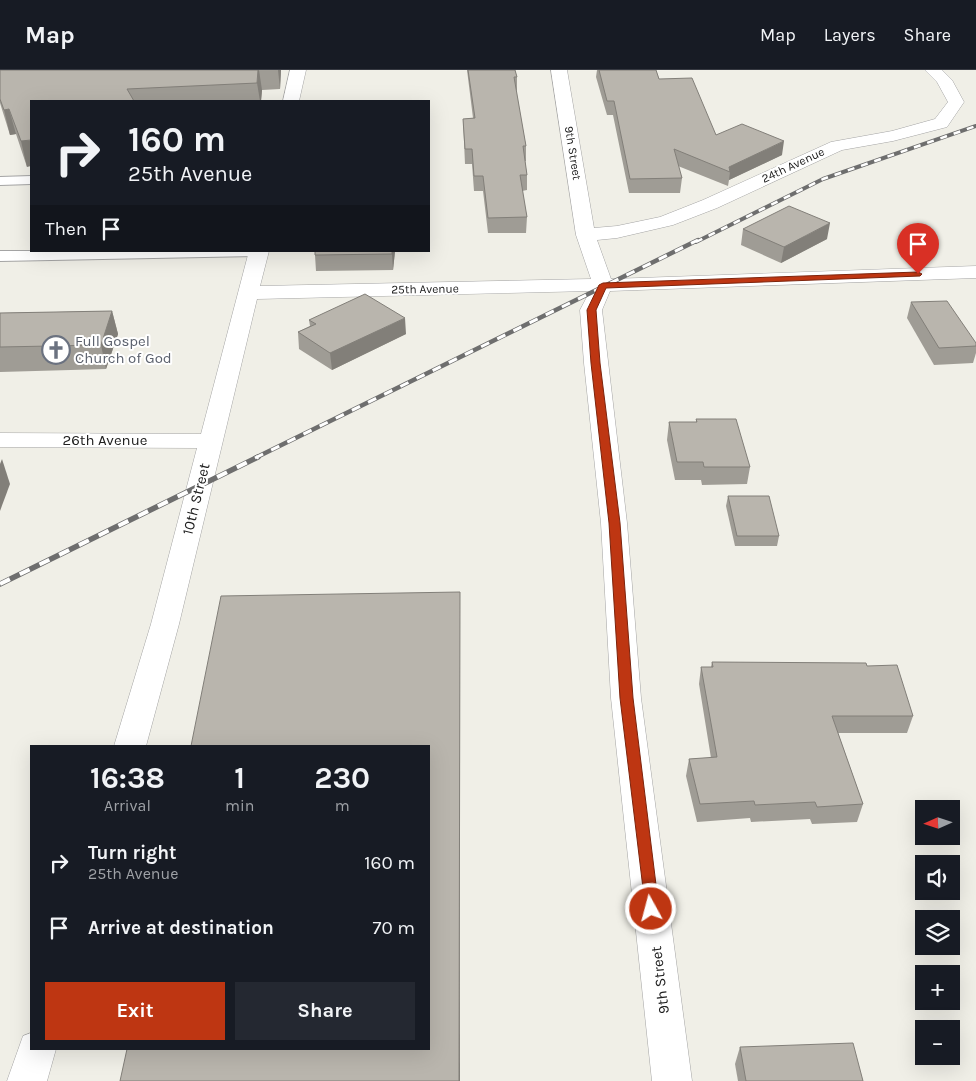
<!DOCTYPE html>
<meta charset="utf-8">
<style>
:root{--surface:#171b24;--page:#242831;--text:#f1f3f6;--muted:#9ea1a6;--line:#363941;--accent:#be3612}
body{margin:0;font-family:Karla,sans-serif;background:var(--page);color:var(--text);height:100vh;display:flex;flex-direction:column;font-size:19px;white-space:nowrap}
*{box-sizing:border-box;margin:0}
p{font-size:16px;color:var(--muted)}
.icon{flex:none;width:28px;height:28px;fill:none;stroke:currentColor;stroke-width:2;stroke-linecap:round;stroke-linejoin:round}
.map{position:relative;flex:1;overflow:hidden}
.drawer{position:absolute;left:30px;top:675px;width:400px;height:305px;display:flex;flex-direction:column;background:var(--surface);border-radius:0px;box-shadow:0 5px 20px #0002}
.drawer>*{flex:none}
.top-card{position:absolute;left:30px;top:30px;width:400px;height:152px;border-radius:0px;box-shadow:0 5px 20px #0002;background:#171b24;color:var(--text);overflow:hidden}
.needle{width:32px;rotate:267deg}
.tools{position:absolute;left:915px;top:730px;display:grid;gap:10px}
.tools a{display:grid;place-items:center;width:45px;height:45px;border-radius:0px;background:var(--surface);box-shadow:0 5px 20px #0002;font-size:25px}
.pin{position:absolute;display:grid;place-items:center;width:42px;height:42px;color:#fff;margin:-51px -21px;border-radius:50% 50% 50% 0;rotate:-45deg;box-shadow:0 0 5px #0007}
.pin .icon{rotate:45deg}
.me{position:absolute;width:55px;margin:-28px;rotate:353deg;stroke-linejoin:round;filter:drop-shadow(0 0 4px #0008)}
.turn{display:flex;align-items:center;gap:18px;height:105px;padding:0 15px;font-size:22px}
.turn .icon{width:65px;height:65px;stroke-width:2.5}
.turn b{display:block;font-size:35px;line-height:42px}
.then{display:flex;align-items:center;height:48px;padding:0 15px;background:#0003;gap:10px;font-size:19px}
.eta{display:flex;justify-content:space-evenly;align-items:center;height:85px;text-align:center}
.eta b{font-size:30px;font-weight:700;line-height:35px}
.button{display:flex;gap:10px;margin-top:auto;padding:10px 15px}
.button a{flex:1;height:58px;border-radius:0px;background:var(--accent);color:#fff;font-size:20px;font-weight:700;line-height:58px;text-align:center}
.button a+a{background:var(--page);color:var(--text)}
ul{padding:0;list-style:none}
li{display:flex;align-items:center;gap:15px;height:65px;padding:0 15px}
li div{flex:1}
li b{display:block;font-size:19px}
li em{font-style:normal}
header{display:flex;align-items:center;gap:30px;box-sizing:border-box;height:70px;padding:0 25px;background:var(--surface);border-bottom:1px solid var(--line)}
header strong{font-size:24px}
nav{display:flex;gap:28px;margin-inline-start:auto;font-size:18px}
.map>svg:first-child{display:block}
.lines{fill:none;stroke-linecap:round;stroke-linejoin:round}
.service-casing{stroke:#a4a4a4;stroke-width:2}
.minor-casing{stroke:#a4a4a4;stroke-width:1}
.service{fill:#fff;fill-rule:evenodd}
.minor{fill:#fff;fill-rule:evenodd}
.rail-far2-casing{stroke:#6e6e6e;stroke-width:4}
.rail-far1-casing{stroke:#6e6e6e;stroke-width:4.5}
.rail-casing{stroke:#6e6e6e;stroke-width:5.5}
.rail-far2{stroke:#fff;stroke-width:2.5;stroke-dasharray:7;stroke-linecap:butt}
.rail-far1{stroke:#fff;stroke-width:3;stroke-dasharray:9;stroke-linecap:butt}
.rail{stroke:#fff;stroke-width:4;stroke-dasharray:11;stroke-linecap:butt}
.wall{fill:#9f9c95}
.shaded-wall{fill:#827f79}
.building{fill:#b9b5ad;stroke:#827f79}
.route{fill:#be3612;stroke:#7c230c}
.labels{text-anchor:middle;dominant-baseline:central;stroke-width:4;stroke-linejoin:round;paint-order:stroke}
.far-street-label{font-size:12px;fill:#202020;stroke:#fff}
.worship-label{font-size:15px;fill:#5b616d;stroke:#fff;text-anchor:start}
.street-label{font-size:15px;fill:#202020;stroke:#fff}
</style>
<header>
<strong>Map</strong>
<nav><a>Map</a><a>Layers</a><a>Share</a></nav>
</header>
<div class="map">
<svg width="976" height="1011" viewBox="0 0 976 1011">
<rect width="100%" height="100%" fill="#f0efe7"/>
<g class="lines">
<defs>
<g id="service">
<polygon points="31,106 31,114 0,115 0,107"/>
<polygon points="0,181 267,181 259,186 0,191"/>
</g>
<g id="minor">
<polygon points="290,0 306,0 299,31 283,31"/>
<polygon points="551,0 567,0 594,158 617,156 660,147 703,130 831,72 892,61 935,49 948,32 937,12 925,0 942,0 952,10 964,32 947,57 893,71 842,80 717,138 673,155 617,168 597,170 611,209 976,196 976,208 610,221 602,240 627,453 641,628 692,1011 652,1011 611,628 601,453 584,293 580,240 590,221 257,229 179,554 146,676 114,676 151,554 197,378 0,377 0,363 201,364 249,181 269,181 260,216 591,209 576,165"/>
<polygon points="31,963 31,979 56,979 47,1011 7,1011 23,966"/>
</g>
</defs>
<use href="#service" class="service-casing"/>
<use href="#minor" class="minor-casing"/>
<use href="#service" class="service"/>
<use href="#minor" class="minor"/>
<defs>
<polyline id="rail-far2" points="696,172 823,109 976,56"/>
<polyline id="rail-far1" points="255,388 698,170"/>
<polyline id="rail" points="0,514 258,387"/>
</defs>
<use href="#rail-far2" class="rail-far2-casing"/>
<use href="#rail-far1" class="rail-far1-casing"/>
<use href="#rail" class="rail-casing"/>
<use href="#rail-far2" class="rail-far2"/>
<use href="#rail-far1" class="rail-far1"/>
<use href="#rail" class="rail"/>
</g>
<g class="wall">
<polygon points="0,0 281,0 280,19 262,20 261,31 31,31 27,97 16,64 10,65 0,33"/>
<polygon points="467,0 515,0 517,7 517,20 516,21 526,76 526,91 525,91 527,105 527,120 522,121 527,147 526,163 488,163 483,121 474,121 472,94 465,94 463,49 473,48"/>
<polygon points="597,0 656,0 659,9 716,65 782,85 729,110 728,116 678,96 682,108 680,123 629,123 613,45 607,45 596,7"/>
<polygon points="743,159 827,169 781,193 741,175"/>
<polygon points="395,181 393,200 316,201 315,185"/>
<polygon points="911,232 976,273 976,283 973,293 934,295 907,248"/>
<polygon points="112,241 118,264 106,299 0,302 0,243"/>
<polygon points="309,250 406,264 332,300 299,279 298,262 310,256"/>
<polygon points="696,349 750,397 747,414 702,415 701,410 675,410 667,370 669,352 696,352"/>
<polygon points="728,426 779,466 777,476 735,476 726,436"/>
<polygon points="712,592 867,596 913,646 907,663 838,663 863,734 857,752 812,754 810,749 751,752 750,748 697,752 686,706 689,689 711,688 699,614 701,597 711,597"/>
<polygon points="740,977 863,1011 738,1011 735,994"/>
</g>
<g class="shaded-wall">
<polygon points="258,0 259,0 262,20 261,31 260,31 257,13"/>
<polygon points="278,0 281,0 280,19"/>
<polygon points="9,39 16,64 10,65 4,40"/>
<polygon points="31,70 31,96 27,97 21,71"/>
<polygon points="784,71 782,85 729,110 730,102 729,97"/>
<polygon points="830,153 827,169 781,193 784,177"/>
<polygon points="392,181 395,181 393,200 392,184"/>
<polygon points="112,241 118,264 106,299 101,275"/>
<polygon points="405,248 406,264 332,300 330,283"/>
<polygon points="2,389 10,414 0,441 0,394"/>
<polygon points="460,522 460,1011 459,1011"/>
</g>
<g class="building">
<polygon points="0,0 258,0 257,13 127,19 134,31 31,31 31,70 21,71 9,39 4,40 0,29"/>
<polygon points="468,0 515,0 517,7 514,7 526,76 523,76 527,105 520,105 527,147 488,148 483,106 474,106 472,79 465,79 463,49 475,48"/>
<polygon points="599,0 656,0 659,9 692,8 716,65 742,54 784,71 729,97 730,102 674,79 682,108 630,109 614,31 607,31"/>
<polygon points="789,136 830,153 784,177 743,159"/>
<polygon points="315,181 392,181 392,184 315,185"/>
<polygon points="365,224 405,248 330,283 298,262 316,254 309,250"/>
<polygon points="947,231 976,273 976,276 939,278 911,232"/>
<polygon points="112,241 101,275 0,277 0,243"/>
<polygon points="696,349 736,349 750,397 704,397 703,392 677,392 669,352 697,352"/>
<polygon points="728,426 769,426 779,466 737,466"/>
<polygon points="460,522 459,1011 120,1011 127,979 429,979 429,676 191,676 221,526"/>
<polygon points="712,592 866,593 867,596 897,595 913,646 832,646 863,734 817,737 815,732 755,735 754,731 700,734 689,689 717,687 701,597 713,597"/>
<polygon points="853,973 863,1011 746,1011 740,977"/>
</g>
<polygon class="route" points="918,202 922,204 920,206 606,218 596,240 600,293 620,453 633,628 659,839 656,843 651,845 646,843 620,628 609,453 591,293 587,240 599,215 603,213"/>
<defs>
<symbol id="church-ring" viewBox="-11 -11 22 22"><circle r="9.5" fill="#fff" stroke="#6b7280" stroke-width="1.5"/><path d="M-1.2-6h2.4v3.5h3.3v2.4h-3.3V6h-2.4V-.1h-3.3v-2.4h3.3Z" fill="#6b7280"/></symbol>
</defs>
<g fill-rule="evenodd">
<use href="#church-ring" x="40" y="264" width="32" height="32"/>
</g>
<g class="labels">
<g class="far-street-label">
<text transform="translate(573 83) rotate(81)">9th Street</text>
<text transform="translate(793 95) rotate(-25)">24th Avenue</text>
<text transform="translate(425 219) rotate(-1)">25th Avenue</text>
</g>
<g class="worship-label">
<text x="75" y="271">Full Gospel<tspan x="75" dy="17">Church of God</tspan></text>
</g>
<g class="street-label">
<text x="105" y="370">26th Avenue</text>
<text transform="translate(196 429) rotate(-76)">10th Street</text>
<text transform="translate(660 910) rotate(-97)">9th Street</text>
</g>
</g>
</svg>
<div class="tools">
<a><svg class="needle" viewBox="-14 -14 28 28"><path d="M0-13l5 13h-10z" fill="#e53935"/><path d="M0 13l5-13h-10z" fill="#9ea1a6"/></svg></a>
<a><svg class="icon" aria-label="sound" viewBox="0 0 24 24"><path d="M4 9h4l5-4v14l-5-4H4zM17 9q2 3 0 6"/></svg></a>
<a><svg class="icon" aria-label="layers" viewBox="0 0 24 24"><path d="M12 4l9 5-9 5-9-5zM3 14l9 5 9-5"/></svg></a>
<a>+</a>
<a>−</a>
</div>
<div class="pin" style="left:918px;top:204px;background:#d93025"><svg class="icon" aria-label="arrive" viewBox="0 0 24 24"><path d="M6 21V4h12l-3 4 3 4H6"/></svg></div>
<svg class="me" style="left:651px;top:839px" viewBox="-20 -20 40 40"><circle r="17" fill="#be3612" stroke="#fff" stroke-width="3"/><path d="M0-11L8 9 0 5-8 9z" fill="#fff"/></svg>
<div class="top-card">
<div class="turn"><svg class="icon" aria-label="right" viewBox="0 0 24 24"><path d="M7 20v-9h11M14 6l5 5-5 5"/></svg><div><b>160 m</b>25th Avenue</div></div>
<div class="then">Then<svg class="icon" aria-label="arrive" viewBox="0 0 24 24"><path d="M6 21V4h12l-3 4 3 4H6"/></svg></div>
</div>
<section class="drawer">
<div class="eta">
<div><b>16:38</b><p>Arrival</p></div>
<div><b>1</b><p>min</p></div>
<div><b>230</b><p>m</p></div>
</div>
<ul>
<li><svg class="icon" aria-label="right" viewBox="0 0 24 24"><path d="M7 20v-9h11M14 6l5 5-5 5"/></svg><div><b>Turn right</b><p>25th Avenue</p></div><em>160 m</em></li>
<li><svg class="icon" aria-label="arrive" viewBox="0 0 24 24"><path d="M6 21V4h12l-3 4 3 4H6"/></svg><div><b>Arrive at destination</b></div><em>70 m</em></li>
</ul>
<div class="button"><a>Exit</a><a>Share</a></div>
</section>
</div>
